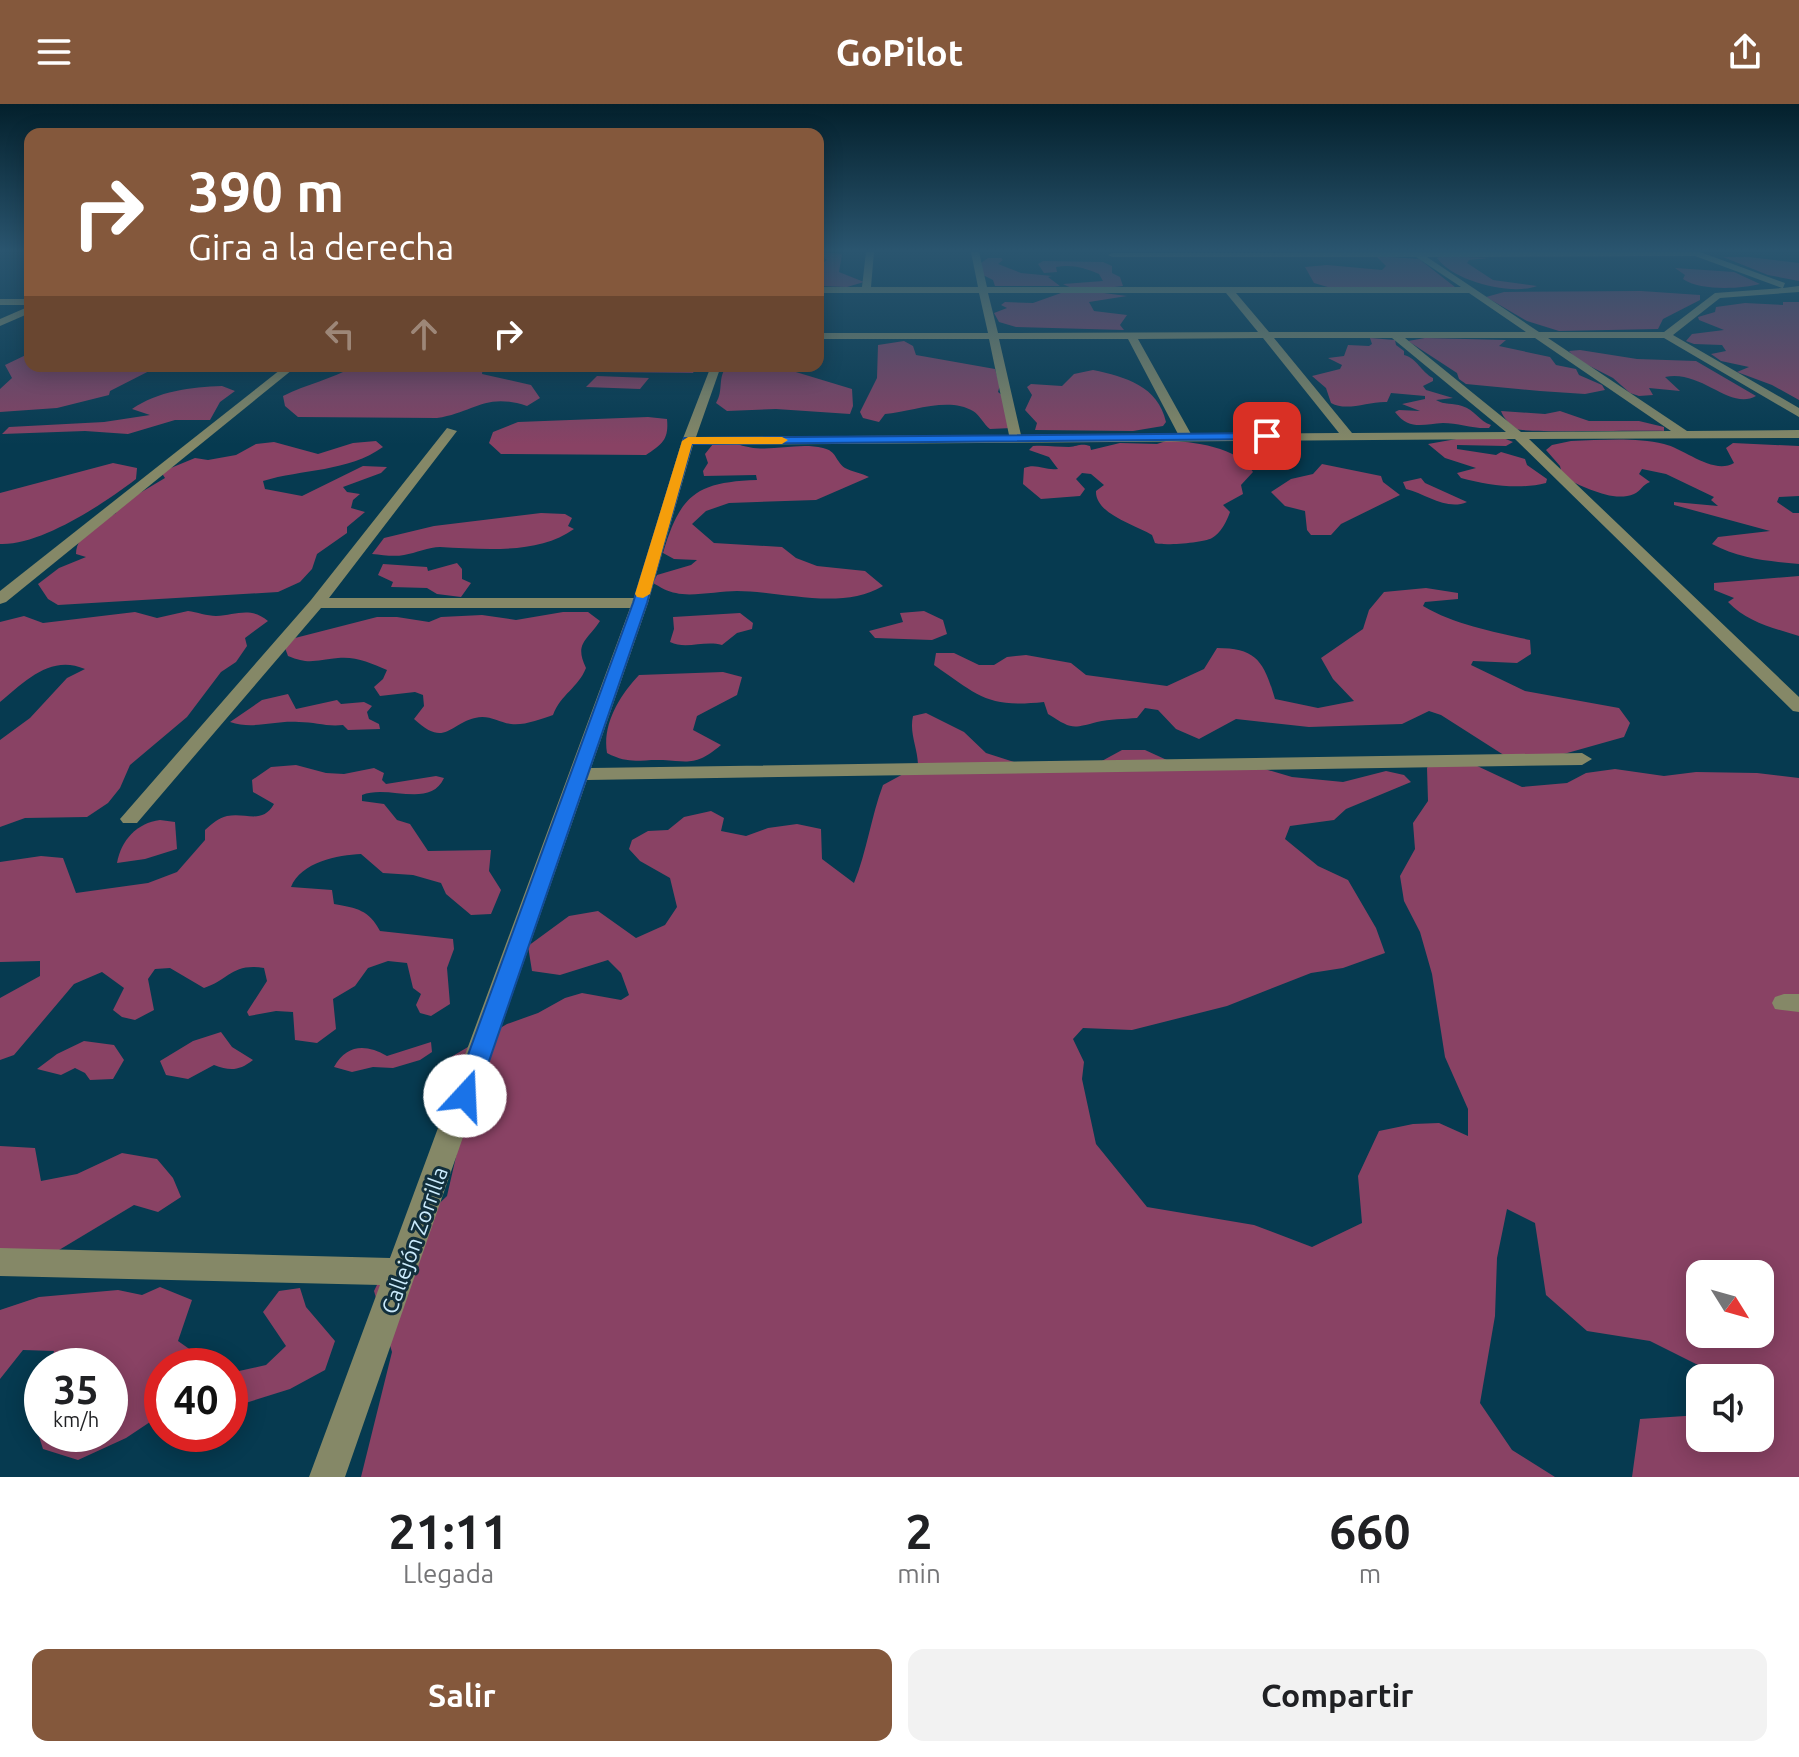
<!DOCTYPE html>
<html lang="es">
<meta charset="utf-8">
<style>
:root{--surface:#fff;--page:#f2f2f2;--text:#202124;--muted:#757577;--accent:#84583c}
body{margin:0;font-family:Ubuntu,sans-serif;background:var(--page);color:var(--text);height:100vh;display:flex;flex-direction:column;font-size:30px;white-space:nowrap}
*{box-sizing:border-box;margin:0}
p{font-size:26px;color:var(--muted)}
.icon{flex:none;width:44px;height:44px;fill:none;stroke:currentColor;stroke-width:2;stroke-linecap:round;stroke-linejoin:round}
.map{position:relative;height:1373px;overflow:hidden}
.details{display:flex;flex-direction:column;background:var(--surface);flex:1}
.details>*{flex:none}
.top-card{position:absolute;left:24px;top:24px;width:800px;height:244px;border-radius:16px;box-shadow:0 4px 20px #0003;background:#84583c;color:#fff;overflow:hidden}
.needle{width:52px;rotate:127deg}
.tools{position:absolute;left:1686px;top:1156px;display:grid;gap:16px}
.tools a{display:grid;place-items:center;width:88px;height:88px;border-radius:16px;background:var(--surface);box-shadow:0 4px 20px #0003;font-size:40px}
.speed{position:absolute;left:24px;top:1244px;display:flex;gap:16px;font-size:40px;font-weight:700;text-align:center}
.speed>*{display:grid;place-content:center;width:104px;height:104px;border-radius:50%;background:var(--surface);box-shadow:0 4px 20px #0003;line-height:1}
.speed small{font-size:20px;font-weight:400}
.speed .limit{border:12px solid #d22;background:#fff;color:#111}
.pin{position:absolute;display:grid;place-items:center;width:68px;height:68px;color:#fff;margin:-34px;border-radius:16px;box-shadow:0 4px 12px #0006}
.me{position:absolute;width:88px;margin:-44px;rotate:20deg;stroke-linejoin:round;filter:drop-shadow(0 0 6px #0008)}
.turn{display:flex;align-items:center;gap:28px;height:168px;padding:0 32px;font-size:36px}
.turn .icon{width:104px;height:104px;stroke-width:2.5}
.turn b{display:block;font-size:56px;line-height:68px}
.lanes{display:flex;align-items:center;height:76px;padding:0 32px;background:#0003;justify-content:center;gap:40px;direction:ltr}
.lanes .off{opacity:.35}
.eta{display:flex;justify-content:space-evenly;align-items:center;height:136px;text-align:center}
.eta b{font-size:48px;font-weight:700;line-height:56px}
.button{display:flex;gap:16px;margin-top:auto;padding:16px 32px}
.button a{flex:1;height:92px;border-radius:16px;background:var(--accent);color:#fff;font-size:32px;font-weight:700;line-height:92px;text-align:center}
.button a+a{background:var(--page);color:var(--text)}
header{display:flex;justify-content:space-between;align-items:center;height:104px;padding:0 32px;background:var(--accent);color:#fff;font-size:36px;font-weight:700}
.map>svg:first-child{display:block}
.green{fill:#894264;fill-rule:evenodd}
.lines{fill:none;stroke-linecap:round;stroke-linejoin:round}
.minor{fill:#858867;fill-rule:evenodd}
.route{fill:#1a73e8;stroke:#114b97;stroke-width:2}
.slow{fill:#f59e0b}
.labels{text-anchor:middle;dominant-baseline:central;stroke-width:6;stroke-linejoin:round;paint-order:stroke}
.street-label{font-size:22px;fill:#cbebfd;stroke:#122f3c}
</style>
<header><svg class="icon" aria-label="menu" viewBox="0 0 24 24"><path d="M4 6h16M4 12h16M4 18h16"/></svg>GoPilot<svg class="icon" aria-label="share" viewBox="0 0 24 24"><path d="M12 15V3M7 8l5-5 5 5M5 13v7h14v-7"/></svg></header>
<div class="map">
<svg width="1799" height="1373" viewBox="0 0 1799 1373">
<rect width="100%" height="100%" fill="#063a50"/>
<g class="green">
<polygon points="818,148 842,150 839,168 864,178 847,183 818,182 818,163 827,156"/>
<polygon points="1376,152 1419,155 1455,183 1331,184 1314,179 1305,163 1327,161 1382,166 1386,162"/>
<path d="M 1441,152 L 1489,154 L 1469,156 L 1467,159 L 1493,176 L 1537,182 C 1511,192 1453,177 1437,154 Z"/>
<polygon points="1723,153 1749,153 1799,159 1799,177 1768,171"/>
<polygon points="988,154 1001,154 1003,156 998,160 1021,169 1052,172 1048,173 1060,182 995,182 993,176 983,171 981,159"/>
<path d="M 1043,157 L 1103,158 L 1112,162 L 1112,169 L 1120,173 L 1123,182 C 1103,184 1081,190 1063,180 L 1103,177 L 1099,170 C 1085,164 1072,160 1056,163 L 1057,168 L 1044,169 L 1038,160 Z"/>
<path d="M 1675,164 L 1734,168 L 1760,180 C 1741,185 1700,187 1683,175 L 1685,171 Z"/>
<polygon points="1088,187 1127,192 1089,198 1094,207 1127,211 1120,221 1124,226 1016,223 999,218 994,209 1007,204 1001,201 1005,198 1033,199 1061,189"/>
<polygon points="1641,187 1700,191 1700,196 1663,215 1658,225 1559,227 1527,217 1486,193 1504,188"/>
<polygon points="1783,198 1799,198 1799,296 1772,281 1737,268 1749,263 1721,257 1711,250 1726,247 1722,241 1694,240 1686,237 1692,230 1724,226 1699,216 1698,213 1715,208 1716,203 1745,199 1783,201"/>
<path d="M 1370,234 L 1395,236 L 1396,241 L 1404,247 L 1404,251 C 1418,255 1420,267 1433,274 L 1433,277 L 1423,282 L 1426,286 L 1453,294 L 1436,296 C 1444,301 1453,299 1462,302 C 1475,306 1479,317 1491,321 L 1489,324 C 1473,325 1458,319 1443,319 C 1424,320 1409,327 1395,308 L 1399,306 L 1420,307 L 1402,300 L 1425,295 L 1425,292 L 1391,289 L 1387,298 C 1369,297 1347,308 1331,299 L 1326,284 L 1312,272 L 1340,265 L 1342,261 L 1328,254 L 1344,252 L 1348,241 L 1369,242 L 1372,240 Z"/>
<polygon points="1425,234 1506,236 1499,242 1550,253 1556,261 1576,265 1579,271 1602,281 1605,286 1585,290 1540,287 1466,280 1459,275 1457,269 1408,237"/>
<path d="M 904,237 L 913,242 L 916,251 L 995,265 L 1000,281 L 998,288 L 1007,295 L 1012,324 L 990,325 C 984,321 980,311 973,307 C 949,292 910,308 885,310 L 879,318 L 863,314 L 860,308 L 877,274 L 878,241 Z"/>
<path d="M 1580,246 L 1637,255 L 1696,257 L 1756,292 C 1730,307 1701,265 1665,273 L 1680,287 L 1649,284 L 1653,291 L 1639,292 L 1630,289 L 1613,274 L 1576,255 L 1569,247 Z"/>
<polygon points="30,249 30,262 159,262 110,287 109,291 57,304 0,308 0,285 12,274 5,261"/>
<path d="M 355,262 L 483,262 L 482,270 L 531,281 L 540,294 L 527,302 C 485,288 475,308 437,314 L 298,313 L 285,302 L 283,292 C 307,280 332,275 355,262 Z"/>
<polygon points="519,262 697,262 693,269 514,267"/>
<path d="M 727,262 L 776,262 L 852,285 L 853,302 L 850,310 L 776,305 L 727,307 L 716,299 C 724,286 717,274 727,262 Z"/>
<path d="M 1093,266 C 1126,273 1158,282 1166,318 L 1163,322 L 1133,327 L 1035,326 L 1037,319 L 1025,306 L 1032,291 L 1027,283 L 1031,280 L 1062,282 L 1074,270 Z"/>
<polygon points="597,272 649,274 640,285 586,283"/>
<path d="M 222,282 L 235,287 L 220,298 L 210,316 L 175,316 L 128,330 L 85,327 L 2,330 L 9,323 L 104,318 L 150,311 L 132,305 C 158,287 191,283 222,282 Z"/>
<path d="M 1501,307 L 1545,310 L 1560,307 L 1589,317 L 1639,317 L 1664,323 L 1664,327 C 1643,326 1525,329 1517,325 C 1511,321 1503,314 1501,307 Z"/>
<path d="M 648,313 L 667,315 C 669,336 662,340 646,351 L 501,350 L 489,339 L 493,328 L 518,318 Z"/>
<path d="M 1501,333 L 1513,338 L 1506,342 L 1457,341 L 1457,345 L 1496,351 L 1501,348 L 1525,355 L 1527,361 L 1547,375 L 1546,379 C 1518,386 1488,381 1461,374 L 1457,369 L 1476,364 L 1445,354 L 1428,340 L 1462,334 Z"/>
<path d="M 376,337 L 383,343 C 348,368 302,365 263,377 L 265,385 L 302,392 L 363,362 L 387,363 L 381,369 L 343,383 L 347,388 L 360,390 L 353,396 L 351,404 L 365,408 L 347,423 L 347,429 L 317,450 L 312,465 L 300,478 L 278,488 L 58,501 L 48,495 L 38,480 L 59,464 L 86,453 L 76,450 C 77,428 99,420 116,409 L 118,402 L 165,374 L 161,368 L 195,354 L 208,356 L 236,351 L 256,340 L 274,338 L 318,350 L 353,339 Z"/>
<path d="M 1166,337 C 1192,337 1239,343 1253,368 L 1241,381 L 1243,390 L 1223,401 L 1230,408 C 1227,417 1220,430 1212,434 C 1203,439 1163,442 1155,439 L 1152,431 C 1134,420 1095,410 1096,387 L 1104,381 L 1091,370 L 1082,369 L 1076,375 L 1085,385 L 1080,392 L 1041,395 L 1023,380 L 1024,364 C 1037,359 1045,367 1058,365 L 1049,353 L 1029,346 L 1033,342 C 1045,341 1058,343 1069,343 C 1078,342 1081,339 1090,342 L 1091,346 L 1120,339 L 1157,340 Z"/>
<path d="M 1571,337 C 1601,336 1635,333 1664,340 C 1685,345 1713,371 1734,359 L 1726,344 L 1733,339 L 1799,342 L 1799,392 L 1779,393 L 1777,398 L 1793,409 L 1799,409 L 1799,460 C 1768,457 1740,455 1712,440 L 1718,433 L 1770,427 L 1674,401 L 1674,398 L 1718,402 L 1711,396 L 1714,393 L 1666,370 L 1642,365 L 1639,370 L 1650,378 C 1642,381 1641,387 1634,390 C 1612,399 1584,382 1563,374 L 1560,362 L 1546,346 L 1552,341 Z"/>
<path d="M 735,339 C 765,352 793,337 823,344 C 837,347 835,357 845,364 C 852,368 862,369 869,373 L 816,396 L 729,399 L 706,407 L 692,420 L 714,439 L 782,443 L 796,454 L 817,462 L 865,467 L 883,482 C 841,507 782,487 737,487 C 720,487 691,493 676,489 C 668,488 660,483 653,479 L 657,471 L 691,461 L 697,456 L 674,455 L 663,449 C 680,391 696,378 757,376 L 756,371 L 704,372 L 703,367 L 708,359 L 705,350 L 713,340 Z"/>
<path d="M 113,359 L 137,364 L 136,375 C 105,399 40,442 0,440 L 0,389 Z"/>
<polygon points="1322,360 1381,372 1383,378 1400,391 1341,420 1331,431 1311,431 1307,426 1305,407 1285,402 1271,388 1291,375 1313,370"/>
<path d="M 1421,374 L 1425,379 L 1467,398 C 1447,407 1426,390 1406,385 L 1403,378 Z"/>
<path d="M 541,409 L 565,410 L 572,414 L 568,422 L 574,425 C 538,451 483,445 440,443 C 429,443 416,449 404,451 C 394,453 383,451 372,450 L 384,434 L 434,422 Z"/>
<polygon points="457,459 462,465 462,475 471,479 461,493 437,490 427,484 391,483 393,478 378,471 383,460 427,463 428,467"/>
<path d="M 1799,472 L 1799,532 C 1773,524 1747,518 1728,498 L 1734,494 L 1714,486 L 1714,479 Z"/>
<path d="M 1426,484 L 1458,489 L 1458,495 L 1425,498 L 1423,502 C 1455,521 1495,528 1530,536 L 1531,550 L 1517,559 L 1473,557 L 1471,561 L 1525,587 L 1619,604 L 1630,619 L 1624,633 L 1553,653 L 1510,655 L 1441,611 L 1429,607 L 1402,620 L 1309,623 L 1236,615 L 1199,635 L 1176,625 L 1158,606 L 1145,604 L 1137,614 C 1124,615 1110,615 1097,618 C 1071,625 1072,625 1048,610 L 1044,598 C 987,604 979,592 934,561 L 936,549 L 954,549 L 979,561 L 994,561 L 1007,553 L 1026,551 L 1071,559 L 1086,571 L 1167,582 L 1204,565 L 1217,544 C 1257,544 1264,558 1275,595 L 1318,604 L 1354,597 L 1333,575 L 1321,554 L 1363,525 L 1369,506 L 1384,488 Z"/>
<path d="M 188,507 C 197,508 207,512 216,512 C 236,511 250,502 268,517 L 245,534 L 247,542 L 236,558 L 221,568 L 187,613 L 130,661 L 120,684 L 108,699 L 87,713 L 25,714 L 0,723 L 0,636 L 30,614 L 67,574 L 85,565 C 51,550 25,577 0,598 L 0,518 L 24,512 L 43,519 L 135,508 L 157,514 Z"/>
<polygon points="924,507 943,516 947,530 932,536 875,534 869,527 903,518 900,509"/>
<path d="M 563,508 L 588,508 L 600,517 C 587,537 574,539 586,564 C 578,584 561,590 553,611 C 541,615 523,622 511,620 C 498,618 488,610 475,614 C 449,620 445,644 414,615 L 424,602 L 423,591 L 415,588 L 380,592 L 374,583 L 383,575 L 387,566 C 371,559 355,552 338,554 C 316,556 309,561 288,552 L 285,544 L 295,534 L 377,513 L 397,513 L 429,518 L 441,513 L 482,511 L 516,516 Z"/>
<path d="M 740,509 L 753,519 L 752,525 L 737,529 L 722,541 C 704,536 686,546 670,538 L 674,525 L 673,513 Z"/>
<path d="M 723,568 L 742,573 L 737,591 L 697,612 L 693,626 L 721,641 C 697,661 691,658 663,656 C 639,655 630,661 607,649 C 602,620 620,591 639,571 Z"/>
<path d="M 288,590 L 296,605 L 337,596 L 341,600 L 364,598 L 372,602 L 367,608 L 369,615 L 379,620 L 380,625 L 348,626 L 343,621 C 327,623 315,618 299,618 C 274,616 254,626 230,618 L 262,596 Z"/>
<path d="M 926,609 L 964,628 L 986,649 L 1039,666 L 1089,664 L 1122,646 L 1145,646 L 1180,662 L 1234,656 L 1292,673 L 1343,678 L 1386,667 L 1404,671 L 1411,678 L 1346,705 L 1334,716 L 1290,722 L 1285,735 L 1318,762 L 1348,776 L 1376,824 L 1385,849 L 1343,864 L 1311,869 L 1227,902 L 1132,926 L 1083,924 L 1073,935 L 1084,958 L 1082,975 L 1096,1040 L 1147,1103 L 1254,1121 L 1312,1143 L 1362,1119 L 1358,1072 L 1379,1027 L 1413,1020 L 1439,1019 L 1468,1032 L 1468,1005 L 1445,953 L 1432,870 L 1420,828 L 1404,797 L 1400,772 L 1415,745 L 1413,719 L 1428,697 L 1427,664 L 1433,652 L 1458,653 L 1522,683 L 1567,679 L 1586,669 L 1615,665 L 1664,672 L 1696,668 L 1757,669 L 1799,674 L 1799,1373 L 1632,1373 L 1640,1315 L 1700,1311 L 1700,1334 L 1760,1334 L 1760,1274 L 1704,1274 L 1704,1264 L 1650,1237 L 1587,1227 L 1546,1191 L 1535,1119 L 1507,1105 L 1497,1154 L 1495,1212 L 1480,1299 L 1512,1346 L 1555,1373 L 361,1373 L 392,1248 L 374,1187 L 397,1140 L 447,1092 L 458,1044 L 434,1003 L 451,953 L 507,920 L 538,909 L 565,894 L 582,889 L 621,896 L 629,891 L 621,869 L 608,856 L 560,871 L 532,867 L 528,842 L 569,812 L 598,807 L 636,834 L 665,821 L 677,803 L 670,774 L 640,757 L 629,745 L 632,736 L 648,727 L 668,726 L 684,713 L 711,707 L 724,714 L 721,727 L 746,732 L 768,724 L 797,720 L 821,725 L 822,755 L 854,779 C 867,747 871,713 883,681 L 918,662 C 918,644 909,630 913,612 ZM 1700,1170 L 1760,1170 L 1760,1230 L 1700,1230 Z"/>
<path d="M 296,661 L 326,669 L 344,670 L 374,664 L 384,669 L 382,676 L 386,680 L 436,672 L 444,674 C 430,705 388,680 362,691 L 362,697 L 384,700 L 397,716 L 410,720 L 428,747 L 491,746 L 489,767 L 501,786 L 491,810 L 471,811 L 446,790 L 441,779 L 413,771 L 383,769 L 361,750 C 338,751 301,758 291,783 L 332,786 L 334,800 C 357,804 369,806 380,827 L 453,835 L 454,845 L 447,864 L 450,900 L 431,912 L 420,909 L 416,901 L 421,890 L 413,884 L 407,859 L 388,857 L 368,864 L 355,882 L 333,895 L 336,925 L 317,939 L 295,936 L 293,908 L 276,907 L 249,912 L 247,908 L 267,877 L 264,864 C 232,859 229,876 204,884 L 170,864 L 155,865 L 148,875 L 154,906 L 135,916 L 122,913 L 113,906 L 124,884 L 102,868 L 74,880 L 14,951 L 0,956 L 0,894 L 40,872 L 40,857 L 0,858 L 0,758 L 41,752 L 63,754 L 76,789 L 148,779 L 177,768 L 205,736 L 205,726 C 212,720 218,714 227,712 C 246,708 262,721 274,700 L 253,688 L 252,676 L 271,663 Z"/>
<path d="M 160,716 L 175,718 L 177,745 L 145,755 L 117,759 C 121,736 137,719 160,716 Z"/>
<path d="M 221,928 L 232,943 L 253,956 C 239,967 230,967 214,961 L 188,975 L 166,971 L 160,957 L 193,937 Z"/>
<polygon points="84,937 114,941 124,956 113,975 90,976 85,969 75,964 61,971 37,965 57,950"/>
<path d="M 431,938 L 432,948 L 420,956 L 393,964 L 373,963 L 352,968 L 334,963 C 347,940 366,940 387,952 Z"/>
<polygon points="0,1042 35,1044 41,1077 77,1070 122,1049 157,1055 173,1074 181,1093 158,1108 134,1101 59,1146 0,1155"/>
<polygon points="160,1183 192,1196 178,1237 195,1249 203,1262 162,1262 162,1310 126,1334 78,1356 43,1345 34,1317 42,1286 42,1330 110,1330 110,1262 50,1262 54,1247 23,1246 0,1275 0,1206 39,1193 118,1186 142,1191"/>
<polygon points="300,1184 306,1203 335,1237 325,1266 290,1285 236,1302 230,1300 230,1269 266,1261 286,1242 263,1208 279,1187"/>
</g>
<g class="lines">
<g class="minor">
<path d="M 866,148 L 874,148 L 871,183 L 978,183 L 971,148 L 979,148 L 987,183 L 1461,183 L 1416,153 L 1112,153 L 1108,151 L 1112,149 L 1700,148 L 1785,179 L 1783,184 L 1799,182 L 1799,188 L 1720,194 L 1673,231 L 1799,304 L 1799,313 L 1664,234 L 1548,234 L 1687,327 L 1799,326 L 1799,334 L 1529,335 L 1799,593 L 1799,608 L 1793,607 L 1515,335 L 693,341 L 648,499 L 591,664 L 1582,649 L 1592,655 L 1582,661 L 587,676 L 345,1373 L 309,1373 L 380,1181 L 0,1172 L 0,1144 L 390,1154 L 630,504 L 321,504 L 137,719 L 123,719 L 120,715 L 311,496 L 447,324 L 457,327 L 329,494 L 634,494 L 682,337 L 711,262 L 721,262 L 696,333 L 1009,331 L 989,235 L 818,235 L 818,229 L 988,229 L 979,189 L 818,189 L 818,183 L 862,183 ZM 1695,152 L 1782,184 L 1715,189 L 1664,228 L 1539,228 L 1427,153 ZM 988,189 L 1226,189 L 1258,228 L 998,229 ZM 1236,189 L 1469,189 L 1526,228 L 1269,228 ZM 1263,234 L 1339,329 L 1191,330 L 1138,235 ZM 1274,234 L 1392,234 L 1506,328 L 1352,329 ZM 1405,234 L 1535,234 L 1671,327 L 1521,328 ZM 999,235 L 1128,235 L 1178,330 L 1021,331 Z"/>
<rect x="0" y="195" width="30" height="6"/>
<polygon points="30,202 30,209 0,222 0,215"/>
<polygon points="285,262 297,262 6,498 0,500 0,487"/>
<polygon points="1784,890 1799,890 1799,908 1775,905 1772,899 1775,893"/>
</g>
</g>
<linearGradient id="sky" x2="0" y2="1"><stop stop-color="#03202c"/><stop offset="0.43" stop-color="#2a556f"/><stop offset="1" stop-color="#2a556f" stop-opacity="0"/></linearGradient>
<rect width="1799" height="341" fill="url(#sky)"/>
<polygon class="route" points="1267,329 1271,330 1271,335 692,340 647,499 477,992 473,999 465,1002 456,999 453,992 633,499 684,334"/>
<polygon class="slow" points="688,333 782,333 788,336 782,340 692,340 650,490 643,494 637,493 635,490 682,337"/>
<g class="labels">
<g class="street-label">
<text transform="translate(414 1136) rotate(-70)">Callejón Zorrilla</text>
</g>
</g>
</svg>
<div class="tools">
<a><svg class="needle" viewBox="-14 -14 28 28"><path d="M0-13l5 13h-10z" fill="#e53935"/><path d="M0 13l5-13h-10z" fill="#757577"/></svg></a>
<a><svg class="icon" aria-label="sound" viewBox="0 0 24 24"><path d="M4 9h4l5-4v14l-5-4H4zM17 9q2 3 0 6"/></svg></a>
</div>
<div class="speed"><div>35<small>km/h</small></div><div class="limit">40</div></div>
<div class="pin" style="left:1267px;top:332px;background:#d93025"><svg class="icon" aria-label="arrive" viewBox="0 0 24 24"><path d="M6 21V4h12l-3 4 3 4H6"/></svg></div>
<svg class="me" style="left:465px;top:992px" viewBox="-20 -20 40 40"><circle r="19" fill="#fff"/><path d="M0-13L10 11 0 6-10 11z" fill="#1a73e8"/></svg>
<div class="top-card">
<div class="turn"><svg class="icon" aria-label="right" viewBox="0 0 24 24"><path d="M7 20v-9h11M14 6l5 5-5 5"/></svg><div><b>390 m</b>Gira a la derecha</div></div>
<div class="lanes"><svg class="icon off" aria-label="left" viewBox="0 0 24 24"><path d="M17 20v-9H6M10 6l-5 5 5 5"/></svg><svg class="icon off" aria-label="ahead" viewBox="0 0 24 24"><path d="M12 20V5M6 11l6-6 6 6"/></svg><svg class="icon" aria-label="right" viewBox="0 0 24 24"><path d="M7 20v-9h11M14 6l5 5-5 5"/></svg></div>
</div>
</div>
<section class="details">
<div class="eta">
<div><b>21:11</b><p>Llegada</p></div>
<div><b>2</b><p>min</p></div>
<div><b>660</b><p>m</p></div>
</div>
<div class="button"><a>Salir</a><a>Compartir</a></div>
</section>
